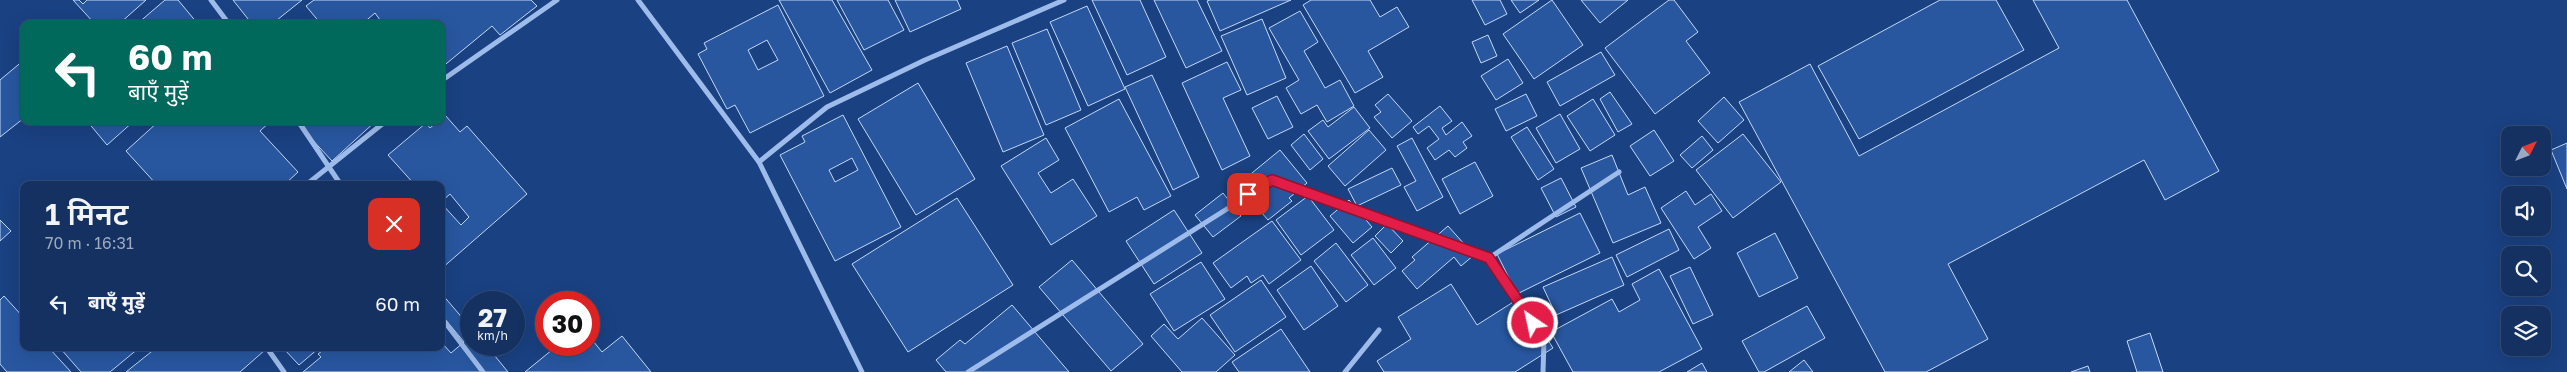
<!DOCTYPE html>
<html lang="hi">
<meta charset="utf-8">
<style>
:root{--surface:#143162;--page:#213d6b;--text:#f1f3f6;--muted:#9da9be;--line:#334c77}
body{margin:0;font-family:"Golos Text","Noto Sans Devanagari",sans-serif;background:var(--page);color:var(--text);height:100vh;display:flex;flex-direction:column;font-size:19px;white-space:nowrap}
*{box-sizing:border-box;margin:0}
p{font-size:16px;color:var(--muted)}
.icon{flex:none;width:28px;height:28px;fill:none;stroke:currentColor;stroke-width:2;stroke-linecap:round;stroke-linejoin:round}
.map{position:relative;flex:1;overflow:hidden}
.panel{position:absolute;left:20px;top:181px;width:425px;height:170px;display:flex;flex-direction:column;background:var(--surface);border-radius:10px;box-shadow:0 5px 20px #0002,0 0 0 1px var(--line)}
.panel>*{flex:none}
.top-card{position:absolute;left:20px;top:20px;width:425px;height:105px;border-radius:10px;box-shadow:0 5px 20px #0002,0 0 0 1px var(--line);background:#00695c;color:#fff;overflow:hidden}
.needle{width:32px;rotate:48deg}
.tools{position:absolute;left:2501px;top:126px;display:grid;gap:10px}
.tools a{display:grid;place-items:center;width:50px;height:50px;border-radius:10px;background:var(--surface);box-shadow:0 5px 20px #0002,0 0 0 1px var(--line);font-size:25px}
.speed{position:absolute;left:460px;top:291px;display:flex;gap:10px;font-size:25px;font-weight:700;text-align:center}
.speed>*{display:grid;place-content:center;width:65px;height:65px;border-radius:50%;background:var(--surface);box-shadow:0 5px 20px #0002,0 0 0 1px var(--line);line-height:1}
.speed small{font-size:12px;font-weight:400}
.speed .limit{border:8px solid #d22;background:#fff;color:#111}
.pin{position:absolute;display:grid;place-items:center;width:42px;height:42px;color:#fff;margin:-21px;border-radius:10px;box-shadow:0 2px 8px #0006}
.me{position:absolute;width:55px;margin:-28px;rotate:326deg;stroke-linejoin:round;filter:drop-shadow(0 0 4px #0008)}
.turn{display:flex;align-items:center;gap:18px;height:105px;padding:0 25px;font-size:22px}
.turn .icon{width:65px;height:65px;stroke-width:2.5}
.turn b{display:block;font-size:35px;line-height:42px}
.round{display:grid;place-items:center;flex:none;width:52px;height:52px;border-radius:10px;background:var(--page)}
.summary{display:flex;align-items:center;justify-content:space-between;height:85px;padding:0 25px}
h1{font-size:30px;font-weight:600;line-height:38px}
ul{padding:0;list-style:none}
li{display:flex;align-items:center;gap:15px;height:75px;padding:0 25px}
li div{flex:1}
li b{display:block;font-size:19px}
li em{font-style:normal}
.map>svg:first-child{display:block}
.building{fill:#2857a0;stroke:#c3d8f8;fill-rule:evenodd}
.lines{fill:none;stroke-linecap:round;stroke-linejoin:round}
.street{stroke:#9ebceb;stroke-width:5}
.route-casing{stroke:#92132f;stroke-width:12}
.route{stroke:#e11d48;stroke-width:9}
</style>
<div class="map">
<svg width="2567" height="372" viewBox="0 0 2567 372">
<rect width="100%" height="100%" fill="#1a4182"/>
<g class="building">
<polygon points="73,0 79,0 83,4 87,0 146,0 119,24 95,24"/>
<polygon points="165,0 178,0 198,24 137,24"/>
<polygon points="233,0 302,0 272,24 252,24"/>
<polygon points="314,0 531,0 537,6 500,35 492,26 441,68 441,24 383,24 375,13 362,24 339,24 337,20 332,24 321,24 306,6"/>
<polygon points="779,0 832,0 872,70 830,93"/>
<polygon points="837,0 888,0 904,30 864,50"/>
<polygon points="895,0 957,0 961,9 910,32"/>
<polygon points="1092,0 1140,0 1166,57 1127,75"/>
<polygon points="1154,0 1197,0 1222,51 1186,68"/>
<polygon points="1210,0 1291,0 1220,31 1207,1"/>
<polygon points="1311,0 1370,0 1380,17 1397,7 1409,27 1368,51 1383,77 1355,93 1303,5"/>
<polygon points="1472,0 1500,0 1507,14 1485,25"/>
<polygon points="1511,0 1539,0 1520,13"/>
<polygon points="1552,0 1583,45 1534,79 1503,34"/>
<polygon points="1581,0 1628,0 1600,23"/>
<polygon points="1669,0 1674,0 1698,32 1686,41 1710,73 1655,114 1605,48"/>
<polygon points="1940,0 1996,0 2024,50 1859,139 1818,66"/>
<polygon points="2033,0 2127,0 2219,171 2165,200 2144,160 1948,264 1988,339 1926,372 1885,372 1739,102 1810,64 1859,156 2059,48"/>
<path d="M 778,5 L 824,96 L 750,133 L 735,105 L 727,109 L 698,54 L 707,49 L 704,43 ZM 767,40 L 778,60 L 758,70 L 748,50 Z"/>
<polygon points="1087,6 1125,89 1088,106 1050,22"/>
<polygon points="1300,11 1318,42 1304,51 1325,88 1340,80 1354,106 1327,122 1317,105 1301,114 1286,88 1299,80 1269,28"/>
<polygon points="1262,19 1286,78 1247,95 1221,36"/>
<polygon points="1047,29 1081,110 1046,125 1012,43"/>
<polygon points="1488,35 1497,56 1481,63 1472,42"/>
<polygon points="1007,46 1044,135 1003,152 966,63"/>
<polygon points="1601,52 1615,75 1560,106 1547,82"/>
<polygon points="1508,59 1523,83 1496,100 1481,76"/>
<polygon points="24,60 24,118 0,137 0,80"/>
<polygon points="1227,62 1241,90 1223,98 1250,156 1222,170 1182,83"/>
<polygon points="1152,75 1199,177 1173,190 1125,87"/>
<polygon points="918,83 975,179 916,215 858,119"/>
<polygon points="1610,92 1632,124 1618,132 1600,99"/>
<polygon points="1388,94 1412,121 1392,138 1374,117 1381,112 1375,105"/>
<polygon points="1526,94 1537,116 1506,131 1495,109"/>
<polygon points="1277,96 1293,127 1268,139 1252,108"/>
<polygon points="1724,97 1744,120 1718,143 1698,121"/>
<polygon points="1119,99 1171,196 1144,210 1137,197 1109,212 1065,128"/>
<polygon points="1593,99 1615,135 1590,151 1567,116"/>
<polygon points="1440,106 1452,121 1442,128 1446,135 1462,122 1472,136 1463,142 1467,148 1455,157 1449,150 1435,160 1427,148 1439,139 1429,126 1418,134 1413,127"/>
<polygon points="1354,107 1370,128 1329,159 1308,131 1323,120 1328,127"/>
<polygon points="1560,114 1580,149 1556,163 1536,128"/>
<polygon points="445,115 460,132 467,126 527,194 441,269 441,203 461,225 469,217 450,194 441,202 441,185 415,185 388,155 426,123 430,128 438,121 441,121"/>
<path d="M 843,115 L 901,227 L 835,261 L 780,155 L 805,142 L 802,136 ZM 852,158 L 858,170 L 835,182 L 829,170 Z"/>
<polygon points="87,121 112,121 116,126 121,121 134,121 107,145"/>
<polygon points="159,121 271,121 260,131 298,172 284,185 157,185 126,151"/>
<polygon points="295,121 376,121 332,161"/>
<polygon points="1527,127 1554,169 1538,180 1511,137"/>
<polygon points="1369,130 1386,150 1345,186 1328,166"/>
<polygon points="1654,130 1674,161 1650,176 1630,146"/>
<polygon points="1304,134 1323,159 1310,170 1291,145"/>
<polygon points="1743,134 1781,182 1733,218 1696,170"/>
<polygon points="1702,136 1713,150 1692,168 1680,155"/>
<polygon points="1046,138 1059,160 1038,173 1051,193 1073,179 1097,216 1051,245 1001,166"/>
<polygon points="1412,138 1443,197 1417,211 1404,187 1416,181 1397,146"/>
<polygon points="2567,143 2567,189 2551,150"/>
<polygon points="1280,150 1307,183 1289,198 1292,201 1268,220 1248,197 1240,203 1230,191"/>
<polygon points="1612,155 1628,195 1645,187 1661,223 1613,243 1581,168"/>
<polygon points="1475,162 1493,196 1460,214 1442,179"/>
<polygon points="1392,168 1401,185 1357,206 1348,189"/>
<polygon points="1561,178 1576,207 1556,217 1541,188"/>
<polygon points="1686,191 1695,205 1711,194 1722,211 1698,227 1711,248 1694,259 1661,208"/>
<polygon points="1223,193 1241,216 1213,237 1195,215"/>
<polygon points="1308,196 1334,230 1301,255 1276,220"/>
<polygon points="957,198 1013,285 908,352 852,264"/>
<polygon points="1349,200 1372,227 1353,243 1330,216"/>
<polygon points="1174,210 1202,253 1154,284 1126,241"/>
<polygon points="1580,213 1600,253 1517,294 1497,254"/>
<polygon points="0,220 11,231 0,241"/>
<polygon points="1272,221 1301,260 1269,284 1263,275 1251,283 1247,276 1231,288 1213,263"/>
<polygon points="1387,224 1403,241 1391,253 1375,236"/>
<polygon points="1448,226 1474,255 1461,266 1454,257 1417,289 1402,271 1415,260 1412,257"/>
<polygon points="1669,229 1679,250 1627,277 1616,255"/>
<polygon points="1775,233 1798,278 1759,297 1737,253"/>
<polygon points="1373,238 1396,268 1374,285 1351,255"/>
<polygon points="1336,243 1368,285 1346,302 1314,261"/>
<polygon points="1612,257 1624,285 1556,315 1543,287"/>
<polygon points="1072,260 1143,344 1111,371 1039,287"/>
<polygon points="1201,262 1225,299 1174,331 1150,294"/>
<polygon points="1311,266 1338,306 1304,330 1277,290"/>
<polygon points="1690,267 1713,315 1693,324 1670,276"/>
<polygon points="1659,269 1702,349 1659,372 1573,372 1551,332 1612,299 1619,312 1640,300 1632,284"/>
<polygon points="1261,280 1286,317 1235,352 1210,315"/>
<polygon points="1451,284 1477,325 1518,299 1533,323 1536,321 1553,348 1515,372 1384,372 1377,361 1411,339 1398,317"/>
<polygon points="441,293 471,328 471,345 486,345 508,372 303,372 321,357 318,354 326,348 441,348 441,342 451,353 464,342 445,319 441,322"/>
<polygon points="4,296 24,318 24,348 49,348 71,372 7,372 0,364 0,300"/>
<polygon points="1012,305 1069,372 946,372 936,360 960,340 965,344"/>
<polygon points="1807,306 1825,338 1764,372 1759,372 1742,341"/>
<polygon points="1202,318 1235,355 1216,372 1182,372 1151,336 1164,324 1178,339"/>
<polygon points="1281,329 1310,372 1239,372 1232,362"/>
<polygon points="2150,333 2163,372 2137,372 2127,341"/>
<polygon points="589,336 602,352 622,336 651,372 525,372 558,345 589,345"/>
<polygon points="60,348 139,348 110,372 81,372"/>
<polygon points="156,348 262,348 265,350 240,372 126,372"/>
<polygon points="283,348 319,348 299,365"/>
<polygon points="1804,360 1813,372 1789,372"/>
<polygon points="1702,363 1707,372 1687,372"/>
<polygon points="2088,366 2090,372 2071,372"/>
</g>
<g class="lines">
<g class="street">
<polyline points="211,0 229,24"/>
<polyline points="638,0 759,162 862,372"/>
<polyline points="441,81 557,0"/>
<polyline points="298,121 341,185"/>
<polyline points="759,162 827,107 925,60 1064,0"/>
<polyline points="306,185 386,121"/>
<polyline points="441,317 483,372"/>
<polyline points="267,348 284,372"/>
<polyline points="968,372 1273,180 1489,258"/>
<polyline points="1345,372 1379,330"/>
<polyline points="1543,372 1544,340 1489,258 1619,172"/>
</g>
</g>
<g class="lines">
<defs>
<polyline id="route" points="1248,194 1272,180 1489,258 1533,323"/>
</defs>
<use href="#route" class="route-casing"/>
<use href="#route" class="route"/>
</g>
</svg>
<div class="tools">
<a><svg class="needle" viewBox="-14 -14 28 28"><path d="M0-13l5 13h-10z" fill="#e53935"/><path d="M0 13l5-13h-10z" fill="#9da9be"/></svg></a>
<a><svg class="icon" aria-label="sound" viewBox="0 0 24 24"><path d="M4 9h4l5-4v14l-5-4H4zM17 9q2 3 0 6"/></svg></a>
<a><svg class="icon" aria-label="search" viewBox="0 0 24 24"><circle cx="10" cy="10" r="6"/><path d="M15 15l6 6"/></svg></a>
<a><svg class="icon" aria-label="layers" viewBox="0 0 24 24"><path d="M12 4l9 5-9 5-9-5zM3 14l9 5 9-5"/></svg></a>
</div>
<div class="speed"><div>27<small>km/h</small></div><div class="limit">30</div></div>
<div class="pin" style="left:1248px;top:194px;background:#d93025"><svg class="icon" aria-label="arrive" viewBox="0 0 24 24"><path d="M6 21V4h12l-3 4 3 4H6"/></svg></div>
<svg class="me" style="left:1533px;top:323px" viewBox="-20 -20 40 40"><circle r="17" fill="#e11d48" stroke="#fff" stroke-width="3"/><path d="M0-11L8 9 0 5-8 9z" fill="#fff"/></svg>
<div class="top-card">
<div class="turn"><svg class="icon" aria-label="left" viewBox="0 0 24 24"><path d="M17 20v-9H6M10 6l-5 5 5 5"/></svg><div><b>60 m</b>बाएँ मुड़ें</div></div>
</div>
<section class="panel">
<div class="summary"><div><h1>1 मिनट</h1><p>70 m · 16:31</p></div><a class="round" style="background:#d93025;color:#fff"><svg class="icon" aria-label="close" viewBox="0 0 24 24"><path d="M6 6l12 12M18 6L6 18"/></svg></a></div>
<ul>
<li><svg class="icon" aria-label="left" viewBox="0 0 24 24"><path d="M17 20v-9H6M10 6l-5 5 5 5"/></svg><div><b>बाएँ मुड़ें</b></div><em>60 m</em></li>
</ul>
</section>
</div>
